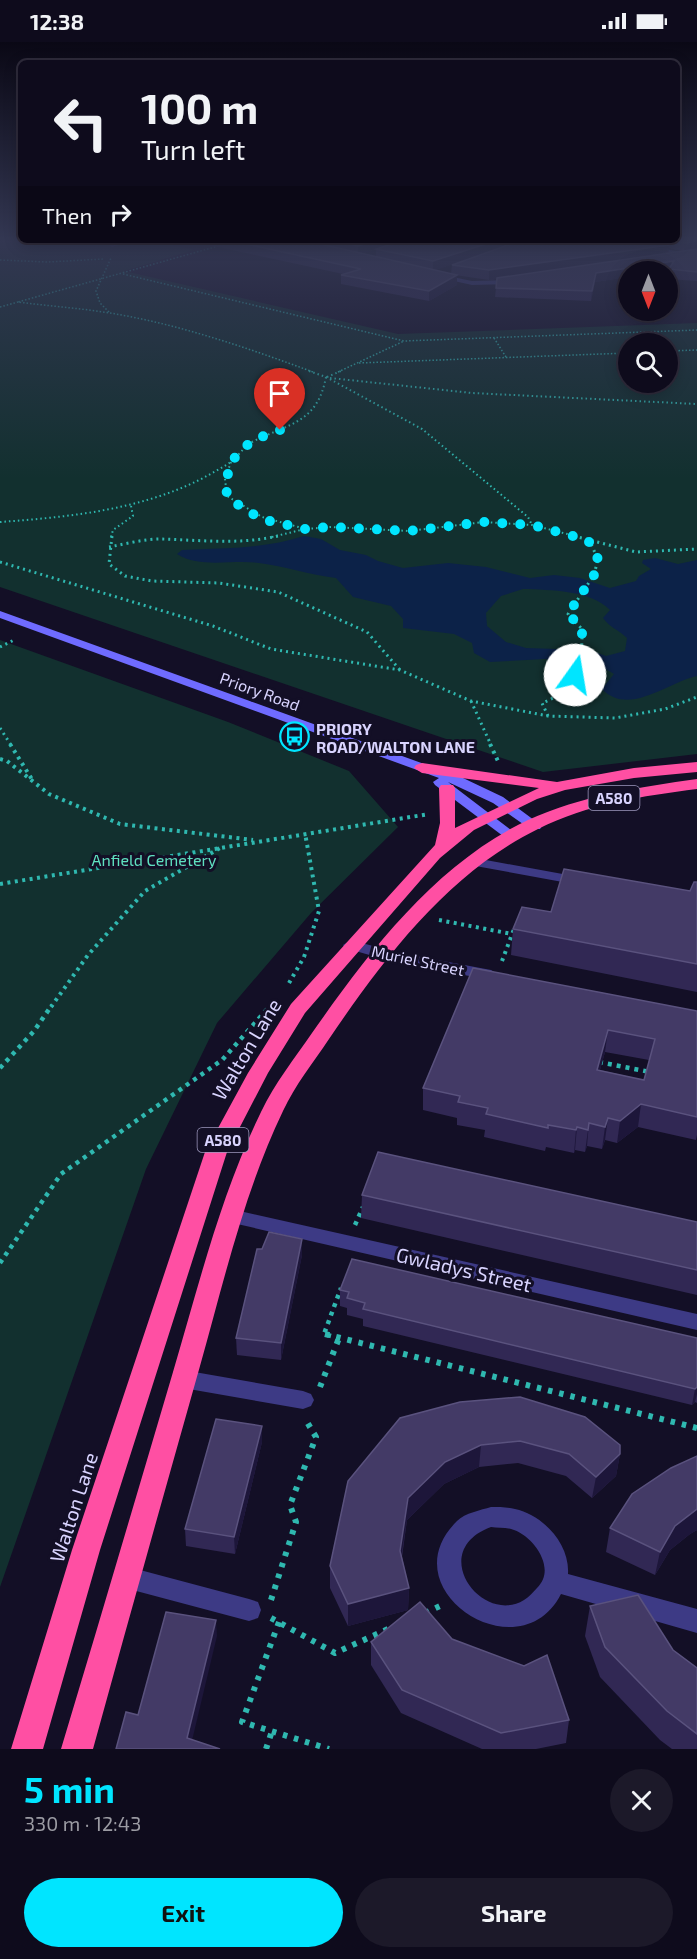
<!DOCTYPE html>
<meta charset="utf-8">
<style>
:root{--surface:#0e0b1c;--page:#1c1929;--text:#f1f3f6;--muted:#9b9ba3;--line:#2e2b3b;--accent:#00e5ff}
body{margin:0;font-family:"Exo 2",sans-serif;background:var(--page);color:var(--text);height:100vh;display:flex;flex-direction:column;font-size:22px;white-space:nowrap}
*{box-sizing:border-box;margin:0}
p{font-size:20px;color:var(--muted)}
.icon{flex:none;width:33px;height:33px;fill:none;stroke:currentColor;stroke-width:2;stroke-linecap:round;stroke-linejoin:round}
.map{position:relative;height:1707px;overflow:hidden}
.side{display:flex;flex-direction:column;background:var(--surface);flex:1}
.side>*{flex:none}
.banner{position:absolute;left:18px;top:18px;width:662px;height:183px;border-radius:9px;box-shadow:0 3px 15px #0003,0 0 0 2px var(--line);background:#0e0b1c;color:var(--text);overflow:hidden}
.needle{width:39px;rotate:180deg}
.buttons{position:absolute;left:618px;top:219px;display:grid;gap:12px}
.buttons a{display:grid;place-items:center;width:60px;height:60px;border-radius:50%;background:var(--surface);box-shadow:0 3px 15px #0003,0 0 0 2px var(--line);font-size:30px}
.pin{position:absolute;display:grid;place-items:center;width:51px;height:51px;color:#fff;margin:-62px -26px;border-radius:50% 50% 50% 0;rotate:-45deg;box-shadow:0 0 6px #0007}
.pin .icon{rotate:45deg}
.me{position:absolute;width:66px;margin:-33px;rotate:13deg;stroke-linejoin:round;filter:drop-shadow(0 0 4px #0008)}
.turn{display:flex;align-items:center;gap:21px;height:126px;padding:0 24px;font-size:27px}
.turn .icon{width:78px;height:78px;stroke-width:2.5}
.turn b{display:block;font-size:42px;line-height:51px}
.then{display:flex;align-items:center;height:57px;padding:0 24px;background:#0003;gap:12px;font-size:22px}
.round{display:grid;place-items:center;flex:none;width:63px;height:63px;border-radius:32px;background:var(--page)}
.summary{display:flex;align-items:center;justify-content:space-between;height:102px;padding:0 24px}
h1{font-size:36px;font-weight:700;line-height:45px;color:var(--accent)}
.action{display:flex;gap:12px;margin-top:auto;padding:12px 24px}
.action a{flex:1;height:69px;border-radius:36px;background:var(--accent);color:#111;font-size:24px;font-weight:700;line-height:69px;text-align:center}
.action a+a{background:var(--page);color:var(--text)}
.status{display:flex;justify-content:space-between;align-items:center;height:42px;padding:0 30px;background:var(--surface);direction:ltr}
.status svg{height:16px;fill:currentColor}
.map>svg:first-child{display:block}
.green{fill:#12302f;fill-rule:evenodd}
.water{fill:#0c2248;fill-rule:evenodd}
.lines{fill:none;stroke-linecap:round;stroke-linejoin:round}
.path-far5{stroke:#2fb8b0;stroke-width:1.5;stroke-dasharray:1.5 2;stroke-linecap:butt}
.path-far4{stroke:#2fb8b0;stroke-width:2;stroke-dasharray:1.5 3;stroke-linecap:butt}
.path-far3{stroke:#2fb8b0;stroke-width:3;stroke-dasharray:2 4;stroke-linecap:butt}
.path-far2{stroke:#2fb8b0;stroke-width:4;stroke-dasharray:3 4.5;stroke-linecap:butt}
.path-far1{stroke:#2fb8b0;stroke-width:4.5;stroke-dasharray:4 5;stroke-linecap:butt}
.path{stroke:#2fb8b0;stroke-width:6;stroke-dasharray:4.5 7;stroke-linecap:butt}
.street{fill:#3d3a85;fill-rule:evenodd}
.secondary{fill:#6f6bff;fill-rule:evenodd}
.highway{fill:#ff4fa3;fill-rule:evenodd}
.wall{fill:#312854;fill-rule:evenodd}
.shaded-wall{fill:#1d163a}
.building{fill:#433a66;stroke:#5a527e;stroke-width:1.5;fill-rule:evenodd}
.route{stroke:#00e5ff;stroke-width:10;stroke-dasharray:0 18}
.labels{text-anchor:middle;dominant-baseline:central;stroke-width:6;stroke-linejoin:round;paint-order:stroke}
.shield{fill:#130f26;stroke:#9e99be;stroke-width:1.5}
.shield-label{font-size:15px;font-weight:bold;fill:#d9d4ff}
.street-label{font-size:16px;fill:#d9d4ff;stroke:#130f26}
.poi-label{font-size:16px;font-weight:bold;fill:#d9d4ff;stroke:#130f26;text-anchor:start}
.park-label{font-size:16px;fill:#5fe0c0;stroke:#130f26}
.near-street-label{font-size:20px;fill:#d9d4ff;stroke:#130f26}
</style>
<div class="status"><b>12:38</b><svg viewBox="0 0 49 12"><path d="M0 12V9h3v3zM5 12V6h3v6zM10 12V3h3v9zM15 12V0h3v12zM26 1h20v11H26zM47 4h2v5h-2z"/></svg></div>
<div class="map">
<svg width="697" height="1707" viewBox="0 0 697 1707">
<rect width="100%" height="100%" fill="#130f26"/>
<g class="green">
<path d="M 0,198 L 150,198 L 194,208 L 124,229 L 398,292 L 697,281 L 697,712 L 543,730 L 0,545 ZM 628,302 L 668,302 L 668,340 L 628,340 Z"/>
<polygon points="0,598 228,680 349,729 398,785 311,871 217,981 146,1127 0,1545"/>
</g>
<path class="water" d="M 304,494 L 321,497 L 340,508 L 366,513 L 378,519 L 403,526 L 448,521 L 486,525 L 530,536 L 554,533 L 580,536 L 610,546 L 636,539 L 639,534 L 651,527 L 642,521 L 643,518 L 655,516 L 678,522 L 697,518 L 697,634 C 668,640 629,675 602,647 L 614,632 L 604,626 L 545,617 L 490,620 L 474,611 L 472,601 L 454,592 L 403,586 L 403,577 L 391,564 L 353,555 L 336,536 C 309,533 285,524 259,521 C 232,517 201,527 177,512 L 182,508 C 223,506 264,507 304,494 ZM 523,547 C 550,548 591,548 610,568 L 603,576 C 609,585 619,588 627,596 L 625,609 L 606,614 L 589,608 L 526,606 L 506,600 L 487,584 L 486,571 L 501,554 Z"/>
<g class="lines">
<g class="path-far5">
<path d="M 222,203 L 18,260 C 48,264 79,266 110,271 C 178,282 248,306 313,330"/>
<polyline points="0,218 47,220 104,217"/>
<polyline points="123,232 404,299 697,288"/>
<polyline points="0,265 18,260"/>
<polyline points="109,270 100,261 96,249 111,216"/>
<polyline points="494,296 506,315"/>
<polyline points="668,309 697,308"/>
<polyline points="359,321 628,311"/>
<polyline points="338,330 404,299"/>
</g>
<g class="path-far4">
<polyline points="309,329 326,335 422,387 528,475 532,483"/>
<polyline points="327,335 341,329"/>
<polyline points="330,336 472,351 697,362"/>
<polyline points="231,420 225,437 227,454 262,475 302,486"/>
<path d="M 0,480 C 69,475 142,468 205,435 C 214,430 224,425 232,419 C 239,413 244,405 252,400 C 289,381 317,382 326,335"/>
<polyline points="111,495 113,488 133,474 131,464"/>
<polyline points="272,495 305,487 331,485 409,489 484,480 532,483 579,495"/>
</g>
<g class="path-far3">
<polyline points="112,494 109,522 125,534 152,539 219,541 278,550 367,590 400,628"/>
<polyline points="574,494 636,510 697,507"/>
<path d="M 109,505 C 125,502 144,497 160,497 C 199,498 239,503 278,494"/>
<polyline points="0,520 213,584 271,607 400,628 471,659 548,674 615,676 665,667 697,655"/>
<polyline points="0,605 16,597"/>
<polyline points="471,659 491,703"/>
<path d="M 548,674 L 542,661 C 580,646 582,625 582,587 L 568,572 L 594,533 L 598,517 L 589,498"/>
<polyline points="0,686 11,703"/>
</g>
<g class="path-far2">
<polyline points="10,702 33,739"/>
<polyline points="490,702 498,719"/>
<polyline points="0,717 7,719 49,752 120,782 253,798"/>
<polyline points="0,842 429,772"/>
<polyline points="439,878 512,892"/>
<polyline points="502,919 514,887"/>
<polyline points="289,941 304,915 319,869 305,791"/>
<polyline points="51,965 88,913 145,849 220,806"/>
<polyline points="270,965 275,959"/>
</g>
<g class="path-far1">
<polyline points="599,1020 650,1030"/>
<polyline points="0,1026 34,989 52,963"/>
<polyline points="355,1183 363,1165"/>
<polyline points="0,1221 61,1132 222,1018 271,963"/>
<polyline points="331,1294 324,1292 341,1246"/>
</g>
<g class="path">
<polyline points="325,1292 697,1386"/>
<polyline points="320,1345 339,1296"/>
<polyline points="271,1558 296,1480 290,1463 316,1395 307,1380"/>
<polyline points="425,1571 440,1564"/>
<polyline points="271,1576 335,1611 388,1587"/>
<polyline points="279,1580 242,1680 329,1707"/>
<polyline points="266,1707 272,1689"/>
</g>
<g class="street">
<polygon points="125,198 136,198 112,205 109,203"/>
<polygon points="614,198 627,198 692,213 689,215"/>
<polygon points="438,232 472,239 515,238 519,240 515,242 472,243 436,235"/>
<polygon points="475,816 579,835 586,839 579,843 470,823 468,820 470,817"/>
<polygon points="351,898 395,910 491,928 499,933 491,938 394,920 345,906 343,903"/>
<polygon points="231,1167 697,1272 697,1288 224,1179 221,1174 224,1169"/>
<polygon points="183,1328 303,1349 311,1352 314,1358 311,1364 303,1367 183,1346 175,1343 172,1337 175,1331"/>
<path d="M 491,1465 C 499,1465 507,1465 515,1467 C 543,1473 570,1502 568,1532 L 697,1567 L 697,1591 L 561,1552 C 520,1633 387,1548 457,1479 C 465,1471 481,1468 491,1465 ZM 491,1485 C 498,1486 507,1485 514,1488 C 534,1495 557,1527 537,1546 C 533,1550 529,1555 524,1558 C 482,1584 426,1509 491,1485 Z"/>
<polygon points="125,1524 249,1557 258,1560 261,1568 258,1576 249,1579 125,1546 117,1543 113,1535 117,1527"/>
</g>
<polygon class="secondary" points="0,569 463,736 503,755 542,784 540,787 530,787 493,761 448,740 519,794 512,798 507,797 435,743 433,740 439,736 0,576"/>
<g class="highway">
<polygon points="697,720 697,730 634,736 565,748 537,757 474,788 440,816 305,971 268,1031 227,1110 100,1508 43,1707 11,1707 72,1508 205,1110 248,1031 291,962 435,803 440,781 439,746 441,743 453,743 455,746 455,786 539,746 422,731 414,726 416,723 422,721 557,740 634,726"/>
<path d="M 697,737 L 697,747 C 643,754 587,762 538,787 C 448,831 384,916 329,997 C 313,1021 295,1043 283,1069 C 244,1150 224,1239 200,1324 C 164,1452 128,1579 93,1707 L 61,1707 C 99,1581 136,1455 173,1330 C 199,1242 221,1152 261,1070 C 275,1041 294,1017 312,991 C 369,910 435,822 528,778 C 581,754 640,745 697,737 Z"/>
</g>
</g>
<g class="wall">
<path d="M 186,198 L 697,198 L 697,239 L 668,237 L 669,229 L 628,230 L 628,235 L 595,240 L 591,259 L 495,255 L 497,237 L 489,238 L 455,233 L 457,243 L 429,259 L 341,242 L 341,233 L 343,232 ZM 381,206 L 376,207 L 376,215 L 362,211 ZM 669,206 L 683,209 L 668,211 ZM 479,213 L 452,223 L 451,232 L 435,228 Z"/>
<polygon points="697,840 697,950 511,913 513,887 551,870 690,849"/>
<path d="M 473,926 L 697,969 L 697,1093 L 696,1098 L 638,1085 L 617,1101 L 605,1098 L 602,1107 L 587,1104 L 585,1110 L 575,1108 L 574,1111 L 546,1105 L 545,1109 L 484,1095 L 485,1088 L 457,1083 L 457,1076 L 423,1068 L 423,1046 ZM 605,1010 L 649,1018 L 644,1038 L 600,1028 Z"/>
<polygon points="362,1153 697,1180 697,1253 361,1176"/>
<polygon points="302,1197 302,1213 281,1318 237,1313 236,1296 262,1207"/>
<polygon points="340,1248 697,1296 697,1361 695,1360 692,1363 363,1284 363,1277 347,1273 347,1266 340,1264"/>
<polygon points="400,1376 620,1412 616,1434 592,1456 566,1434 518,1421 479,1425 444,1442 407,1478 402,1515 409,1546 408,1568 348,1584 330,1546 330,1524"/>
<polygon points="262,1384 262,1400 235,1512 186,1504 185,1487"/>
<polygon points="697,1414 697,1488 690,1492 670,1508 655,1533 606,1510 610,1486"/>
<polygon points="590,1564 673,1608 697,1626 697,1707 672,1707 660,1698 600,1635 585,1594"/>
<polygon points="452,1597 569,1678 566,1701 536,1707 482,1707 401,1671 371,1623 371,1600"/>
</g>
<g class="shaded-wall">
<polygon points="377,198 406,198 358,213 358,204"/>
<polygon points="498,198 524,198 433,229 433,219"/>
<polygon points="697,199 697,208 684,210 685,201"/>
<polygon points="669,203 668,212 489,238 489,228"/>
<polygon points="674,219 669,229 628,230 628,235 595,240 591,259 592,249 596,231"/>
<polygon points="457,233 457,243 429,259 429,249"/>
<polygon points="608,988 605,1010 594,1050 597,1028"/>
<polygon points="641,1062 638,1085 617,1101 620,1079"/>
<polygon points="608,1076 605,1098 602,1107 605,1085"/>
<polygon points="589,1081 587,1104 585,1110 588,1088"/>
<polygon points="577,1085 575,1108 574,1111 576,1088"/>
<polygon points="302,1197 302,1213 281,1318 281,1301"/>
<polygon points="697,1345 697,1352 695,1360 692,1363 695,1347"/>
<polygon points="262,1384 262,1400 235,1512 234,1495"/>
<polygon points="481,1403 479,1425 444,1442 407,1478 399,1530 400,1509 408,1456 445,1420"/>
<polygon points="620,1412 616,1434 592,1456 596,1435"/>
<polygon points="697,1467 697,1488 690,1492 670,1508 655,1533 660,1510 675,1484"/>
<polygon points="409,1546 408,1568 348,1584 348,1562"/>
<polygon points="216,1578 217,1594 190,1707 187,1696"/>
</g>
<g class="building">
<polygon points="227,198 303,198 457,233 429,249 341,233 361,227"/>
<polygon points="331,198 377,198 358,204"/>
<polygon points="404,198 498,198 433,219 376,207"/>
<polygon points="522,198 646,198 669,203 489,228 452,223"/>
<polygon points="674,198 697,198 697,199 685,201"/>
<polygon points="697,207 697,230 669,227 674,219 596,231 592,249 496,246 497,236"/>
<polygon points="564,827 690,849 694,840 697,840 697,922 513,887 522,865 551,870"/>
<path d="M 473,926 L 697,969 L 697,1075 L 641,1062 L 620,1079 L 608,1076 L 605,1085 L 589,1081 L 588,1088 L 577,1085 L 576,1088 L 548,1083 L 548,1086 L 486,1072 L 488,1066 L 458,1060 L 460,1054 L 423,1046 ZM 608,988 L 655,997 L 644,1038 L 597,1028 Z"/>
<polygon points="378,1110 697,1180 697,1228 362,1153"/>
<polygon points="269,1190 302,1197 281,1301 236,1296 257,1207 262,1207"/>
<polygon points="352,1217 697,1296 697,1345 695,1347 363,1267 365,1261 347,1256 349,1250 340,1248"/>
<polygon points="520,1355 585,1375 620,1403 620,1412 596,1435 569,1412 520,1399 481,1403 445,1420 408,1456 400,1509 409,1546 348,1562 330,1524 348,1439 400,1376 460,1360"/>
<polygon points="216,1377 262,1384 234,1495 185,1487"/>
<polygon points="697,1414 697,1467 675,1484 660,1510 610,1486 632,1452 671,1426"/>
<polygon points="638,1553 673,1608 697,1626 697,1692 667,1669 605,1605 590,1564"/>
<polygon points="420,1560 452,1597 524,1624 547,1613 569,1678 501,1691 402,1648 371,1600"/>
<polygon points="166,1570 216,1578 187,1696 220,1707 116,1707 126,1670 138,1673"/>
</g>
<linearGradient id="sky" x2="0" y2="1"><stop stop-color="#0a0815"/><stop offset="0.45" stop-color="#333752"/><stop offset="1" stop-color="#333752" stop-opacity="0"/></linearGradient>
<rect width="697" height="437" fill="url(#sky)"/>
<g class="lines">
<path class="route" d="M 280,388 C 246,399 223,414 227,454 L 245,468 L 265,478 L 305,487 L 331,485 L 409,489 L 484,480 L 532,483 L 588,498 L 598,517 L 594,533 L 568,572 L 582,586 L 582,606 L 575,633"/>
</g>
<defs>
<symbol id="bus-ring" viewBox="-11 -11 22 22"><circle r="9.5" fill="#130f26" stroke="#00e5ff" stroke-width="1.5"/><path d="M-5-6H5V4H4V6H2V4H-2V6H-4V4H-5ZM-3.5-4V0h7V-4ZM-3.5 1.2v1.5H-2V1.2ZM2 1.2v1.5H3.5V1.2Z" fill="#00e5ff"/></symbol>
</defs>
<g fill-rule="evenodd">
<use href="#bus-ring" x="278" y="678" width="33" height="33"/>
</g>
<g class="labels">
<g class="shield">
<rect x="588.5" y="744" width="51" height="24" rx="4.5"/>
<rect x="197.5" y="1086" width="51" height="24" rx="4.5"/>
</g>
<g class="shield-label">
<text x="614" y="756">A580</text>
<text x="223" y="1098">A580</text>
</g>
<g class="street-label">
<text transform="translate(260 649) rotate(20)">Priory Road</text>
<text transform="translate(418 918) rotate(12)">Muriel Street</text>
</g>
<g class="poi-label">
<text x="316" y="686">PRIORY<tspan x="316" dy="18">ROAD/WALTON LANE</tspan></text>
</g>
<g class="park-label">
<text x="154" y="817">Anfield Cemetery</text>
</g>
<g class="near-street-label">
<text transform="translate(246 1007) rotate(-59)">Walton Lane</text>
<text transform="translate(464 1227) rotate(13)">Gwladys Street</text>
<text transform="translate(73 1465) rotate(-72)">Walton Lane</text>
</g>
</g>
</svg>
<div class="buttons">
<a><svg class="needle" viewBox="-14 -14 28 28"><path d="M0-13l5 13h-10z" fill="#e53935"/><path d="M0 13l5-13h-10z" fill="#9b9ba3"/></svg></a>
<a><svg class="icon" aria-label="search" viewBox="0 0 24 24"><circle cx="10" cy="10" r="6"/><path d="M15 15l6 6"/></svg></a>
</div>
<div class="pin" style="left:280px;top:388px;background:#d93025"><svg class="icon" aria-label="arrive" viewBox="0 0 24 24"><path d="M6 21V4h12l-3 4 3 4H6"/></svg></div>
<svg class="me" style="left:575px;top:633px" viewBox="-20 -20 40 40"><circle r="19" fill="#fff"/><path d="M0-13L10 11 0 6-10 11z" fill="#00e5ff"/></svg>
<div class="banner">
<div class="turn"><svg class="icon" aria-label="left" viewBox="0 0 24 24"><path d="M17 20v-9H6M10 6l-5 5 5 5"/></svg><div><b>100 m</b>Turn left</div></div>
<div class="then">Then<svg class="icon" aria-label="right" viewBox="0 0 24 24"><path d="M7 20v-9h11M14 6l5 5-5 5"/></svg></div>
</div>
</div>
<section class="side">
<div class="summary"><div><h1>5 min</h1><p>330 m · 12:43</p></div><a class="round"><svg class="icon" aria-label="close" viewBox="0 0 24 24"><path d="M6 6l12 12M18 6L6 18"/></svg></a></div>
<div class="action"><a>Exit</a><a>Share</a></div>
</section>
